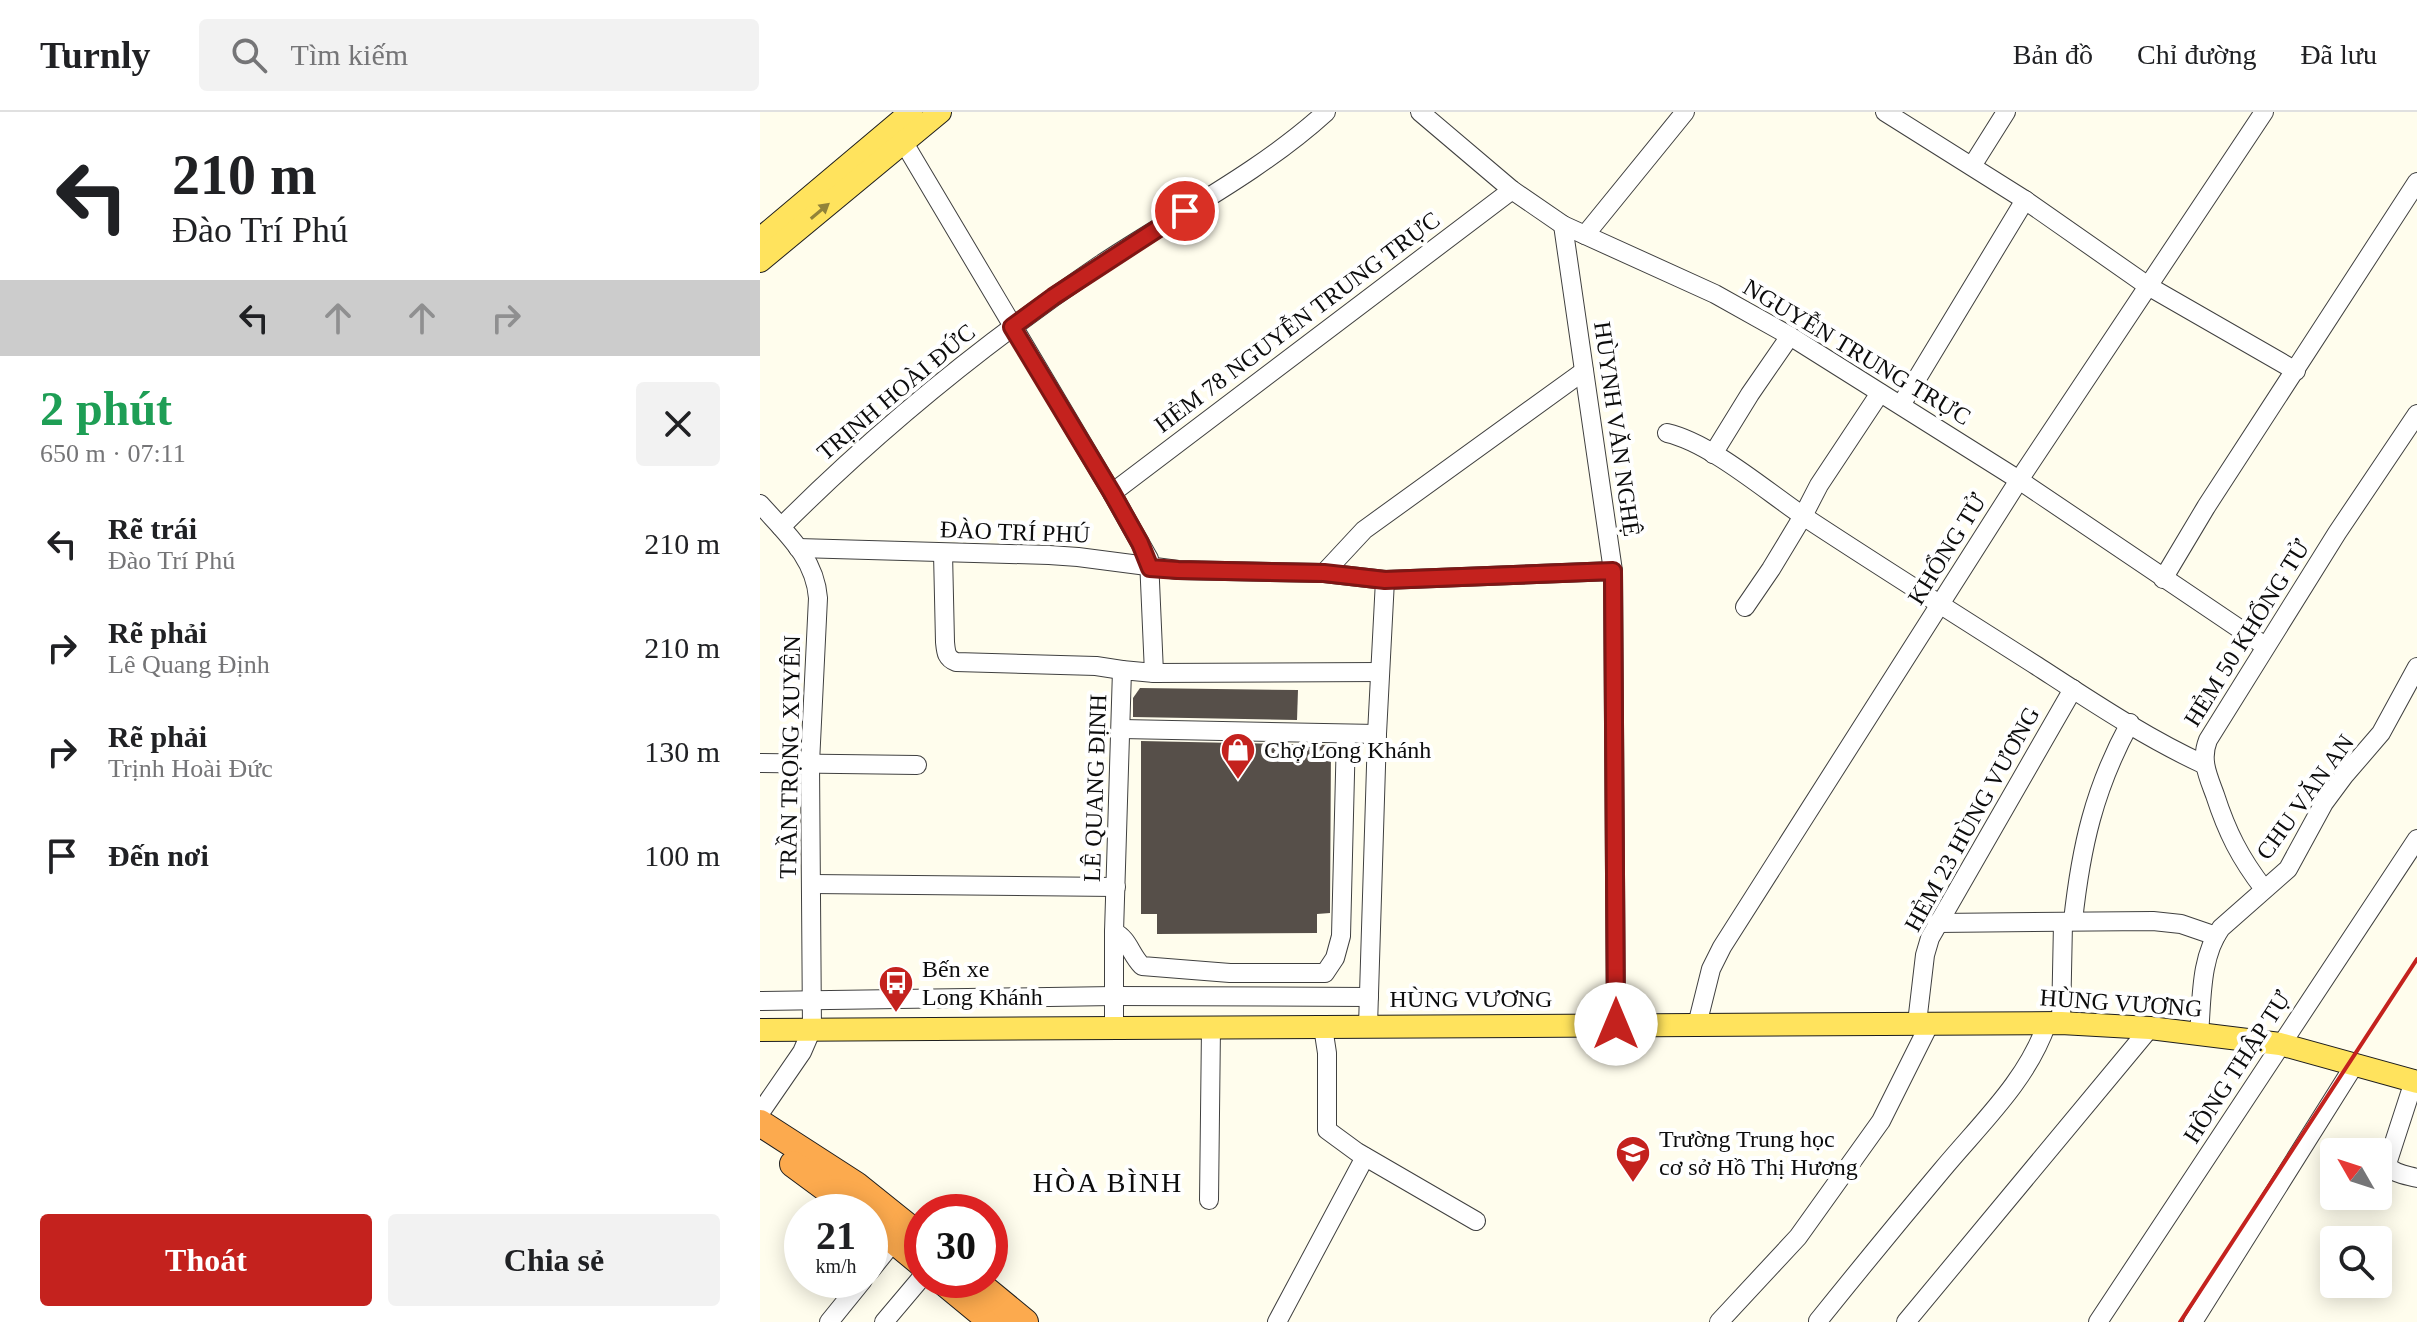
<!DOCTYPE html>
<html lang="vi">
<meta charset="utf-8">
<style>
:root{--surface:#fff;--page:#f2f2f2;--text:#202124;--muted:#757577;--line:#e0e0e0;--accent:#c4221e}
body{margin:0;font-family:"Times New Roman",serif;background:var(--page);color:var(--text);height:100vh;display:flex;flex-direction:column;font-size:30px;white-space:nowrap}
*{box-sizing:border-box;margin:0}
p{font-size:26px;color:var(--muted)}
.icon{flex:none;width:44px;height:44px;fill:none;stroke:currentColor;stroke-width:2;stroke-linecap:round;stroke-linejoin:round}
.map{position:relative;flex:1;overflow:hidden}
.details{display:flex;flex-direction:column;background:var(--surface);width:760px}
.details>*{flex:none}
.guide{background:#fff;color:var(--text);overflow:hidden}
.needle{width:52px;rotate:309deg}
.fabs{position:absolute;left:1560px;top:1026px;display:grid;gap:16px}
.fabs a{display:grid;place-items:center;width:72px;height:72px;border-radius:8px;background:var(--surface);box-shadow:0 4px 20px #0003;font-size:40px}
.speed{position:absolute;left:24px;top:1082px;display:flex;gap:16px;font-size:40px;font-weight:700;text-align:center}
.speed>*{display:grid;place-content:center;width:104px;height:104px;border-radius:50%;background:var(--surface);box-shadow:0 4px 20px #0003;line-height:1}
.speed small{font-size:20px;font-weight:400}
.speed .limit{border:12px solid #d22;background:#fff;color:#111}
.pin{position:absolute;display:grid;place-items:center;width:68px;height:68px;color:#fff;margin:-34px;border:4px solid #fff;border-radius:50%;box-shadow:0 2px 8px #0007}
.me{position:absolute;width:88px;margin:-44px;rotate:0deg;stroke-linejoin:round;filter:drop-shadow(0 0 6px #0008)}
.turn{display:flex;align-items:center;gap:28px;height:168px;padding:0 40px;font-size:36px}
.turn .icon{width:104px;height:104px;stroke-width:2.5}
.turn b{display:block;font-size:56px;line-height:68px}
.lanes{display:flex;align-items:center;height:76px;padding:0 40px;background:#0003;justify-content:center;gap:40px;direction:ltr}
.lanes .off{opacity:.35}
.round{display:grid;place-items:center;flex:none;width:84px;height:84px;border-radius:8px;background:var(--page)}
.summary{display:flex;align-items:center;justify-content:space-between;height:136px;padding:0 40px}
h1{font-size:48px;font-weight:700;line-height:60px;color:#1e9e55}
.button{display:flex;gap:16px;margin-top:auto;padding:16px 40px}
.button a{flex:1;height:92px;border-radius:8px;background:var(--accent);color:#fff;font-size:32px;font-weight:700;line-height:92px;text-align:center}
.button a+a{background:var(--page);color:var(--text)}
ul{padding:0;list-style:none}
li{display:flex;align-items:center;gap:24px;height:104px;padding:0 40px}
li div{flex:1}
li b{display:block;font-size:30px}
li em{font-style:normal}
header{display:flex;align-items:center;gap:48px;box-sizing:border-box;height:112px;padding:0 40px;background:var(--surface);border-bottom:2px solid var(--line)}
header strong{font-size:38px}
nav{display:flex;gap:44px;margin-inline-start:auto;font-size:28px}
.search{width:560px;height:72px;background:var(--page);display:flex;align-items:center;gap:20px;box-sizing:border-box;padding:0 28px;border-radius:8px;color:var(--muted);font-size:30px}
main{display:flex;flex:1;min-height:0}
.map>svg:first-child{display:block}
.building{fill:#564f49}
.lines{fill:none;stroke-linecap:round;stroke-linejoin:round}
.minor-casing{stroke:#404040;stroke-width:20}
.major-casing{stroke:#1e1e1e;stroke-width:24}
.highway-casing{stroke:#1e1e1e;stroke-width:28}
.minor{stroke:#fff;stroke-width:18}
.major{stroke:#ffe35d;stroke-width:22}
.highway{stroke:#fcaa4e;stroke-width:26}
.rail{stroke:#c4221e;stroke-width:4}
.oneway{fill:#928339}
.route-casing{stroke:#7f1614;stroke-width:20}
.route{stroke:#c4221e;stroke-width:14}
.labels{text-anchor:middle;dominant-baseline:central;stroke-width:8;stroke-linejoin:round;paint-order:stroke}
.street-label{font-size:24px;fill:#0d0d0d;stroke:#fff}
.poi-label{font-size:24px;fill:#0d0d0d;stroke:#fff;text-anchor:start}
.quarter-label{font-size:28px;letter-spacing:2px;fill:#0d0d0d;stroke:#fff}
</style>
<header>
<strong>Turnly</strong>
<div class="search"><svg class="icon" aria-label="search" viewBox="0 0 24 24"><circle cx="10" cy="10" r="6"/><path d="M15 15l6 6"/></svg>Tìm kiếm</div>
<nav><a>Bản đồ</a><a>Chỉ đường</a><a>Đã lưu</a></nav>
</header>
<main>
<section class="details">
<div class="guide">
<div class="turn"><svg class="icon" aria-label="left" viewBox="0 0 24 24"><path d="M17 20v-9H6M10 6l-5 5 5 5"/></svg><div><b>210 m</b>Đào Trí Phú</div></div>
<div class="lanes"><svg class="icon" aria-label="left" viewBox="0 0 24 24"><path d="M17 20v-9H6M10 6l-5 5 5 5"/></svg><svg class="icon off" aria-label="ahead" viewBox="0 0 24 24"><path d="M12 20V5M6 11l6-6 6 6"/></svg><svg class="icon off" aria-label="ahead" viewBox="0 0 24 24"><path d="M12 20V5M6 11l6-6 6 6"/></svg><svg class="icon off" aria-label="right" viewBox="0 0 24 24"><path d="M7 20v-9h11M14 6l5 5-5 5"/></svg></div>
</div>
<div class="summary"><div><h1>2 phút</h1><p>650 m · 07:11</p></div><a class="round"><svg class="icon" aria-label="close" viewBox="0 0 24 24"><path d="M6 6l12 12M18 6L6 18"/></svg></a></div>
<ul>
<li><svg class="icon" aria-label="left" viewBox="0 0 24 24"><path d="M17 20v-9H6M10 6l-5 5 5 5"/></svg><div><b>Rẽ trái</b><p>Đào Trí Phú</p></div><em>210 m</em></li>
<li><svg class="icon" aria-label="right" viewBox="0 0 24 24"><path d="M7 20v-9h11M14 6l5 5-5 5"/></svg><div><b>Rẽ phải</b><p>Lê Quang Định</p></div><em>210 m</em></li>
<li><svg class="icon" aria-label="right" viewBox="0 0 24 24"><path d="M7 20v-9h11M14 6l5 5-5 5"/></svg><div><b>Rẽ phải</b><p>Trịnh Hoài Đức</p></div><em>130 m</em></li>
<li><svg class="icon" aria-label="arrive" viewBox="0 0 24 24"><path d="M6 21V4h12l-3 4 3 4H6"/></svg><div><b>Đến nơi</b></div><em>100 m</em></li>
</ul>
<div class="button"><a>Thoát</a><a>Chia sẻ</a></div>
</section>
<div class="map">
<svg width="1657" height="1210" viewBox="0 0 1657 1210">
<rect width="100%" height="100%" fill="#fffded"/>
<g class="building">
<polygon points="380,576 538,578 537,608 373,605 373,586"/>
<polygon points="381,629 571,633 570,801 557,802 557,821 397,822 397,802 381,802"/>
</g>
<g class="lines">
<defs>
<g id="minor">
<polyline points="660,0 752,78 803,113 955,182 1030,224 1259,368 1505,534"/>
<polyline points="1125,0 1265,88 1388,174 1536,259"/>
<polyline points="137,19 352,381 389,447 394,561 362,558 354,820 354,916"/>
<polyline points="1212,54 1246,0"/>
<polyline points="803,113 853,459 856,912"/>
<polyline points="825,123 925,0"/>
<polyline points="1141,293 1265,88"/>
<path d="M 907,321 C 951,331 1007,380 1046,406 C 1122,456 1200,505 1277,554 C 1331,589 1386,626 1445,653"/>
<polyline points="953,342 990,282 1030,224"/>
<polyline points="352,381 752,78"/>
<path d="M 0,392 C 26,421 55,446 58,486 L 50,651 L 52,917 L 42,940 L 0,1001"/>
<path d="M 21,415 C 118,318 226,230 340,153 C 415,103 499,61 566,0"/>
<polyline points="38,436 289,443 318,445 418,458 564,461 625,468 853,459"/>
<path d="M 183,441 L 185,530 C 186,540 186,546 196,550 L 336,554 L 362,558"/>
<polyline points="564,461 604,418 824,259"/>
<polyline points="1403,467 1446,395 1657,70"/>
<polyline points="985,495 1011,457 1043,404 1059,373 1120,281"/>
<polyline points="394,561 620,560"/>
<polyline points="362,617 617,622"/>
<polyline points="0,651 157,653"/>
<polyline points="52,772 356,775"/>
<path d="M 1504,777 C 1480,746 1467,720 1455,683 C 1448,664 1440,648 1448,628 L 1577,421 L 1657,302"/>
<path d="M 1313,809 C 1321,735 1334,677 1370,611"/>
<polyline points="1177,811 1393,809 1421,812 1456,824"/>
<path d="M 354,820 C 369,827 370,842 382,854 L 470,861 L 565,861 L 575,846 L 581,824 L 586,622"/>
<polyline points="0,889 354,884 609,885"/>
<polyline points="1157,911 1165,843 1170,826 1313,577"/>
<polyline points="1301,911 1303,811"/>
<polyline points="937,913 951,857 962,835 1259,368 1504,0"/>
<polyline points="608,914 617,622 625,468"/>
<polyline points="563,915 567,941 567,1018 597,1040 716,1109"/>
<path d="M 1439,922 C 1442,888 1440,845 1461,816 L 1528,757 L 1564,691 L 1584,664 L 1621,621 L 1657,555"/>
<path d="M 1654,969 L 1627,1052 C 1632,1062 1647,1063 1657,1066"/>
<polyline points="449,1088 451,915"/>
<polyline points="110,1159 134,1129"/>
<path d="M 1058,1209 C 1099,1158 1140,1108 1182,1058 C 1221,1011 1267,969 1287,911"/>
<polyline points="69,1210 103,1168"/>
<polyline points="124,1210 162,1165"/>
<polyline points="517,1210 605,1045"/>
<polyline points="959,1210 1038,1125 1121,1009 1170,911"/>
<polyline points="1146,1210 1390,916"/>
<polyline points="1338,1210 1657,727"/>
<polyline points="1433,1210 1595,952"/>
</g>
<g id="major">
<polyline points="0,127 151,0"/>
<polyline points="0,149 180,0"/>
<polyline points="0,918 1301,911 1390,916 1520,932 1657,970"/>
</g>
<g id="highway">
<polyline points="0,1011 96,1073 162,1126"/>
<polyline points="33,1052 98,1100"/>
<polyline points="110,1109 162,1152"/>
<polyline points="181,1168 232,1210"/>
<polyline points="214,1168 265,1210"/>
</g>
</defs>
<use href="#minor" class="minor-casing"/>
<use href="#major" class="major-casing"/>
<use href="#highway" class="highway-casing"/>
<use href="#minor" class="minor"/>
<use href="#major" class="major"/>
<use href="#highway" class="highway"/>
<polyline class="rail" points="1420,1210 1657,847"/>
</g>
<defs><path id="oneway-solid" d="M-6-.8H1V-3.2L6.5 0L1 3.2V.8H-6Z" transform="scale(2)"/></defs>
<use class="oneway" href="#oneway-solid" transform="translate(60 99) rotate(-40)"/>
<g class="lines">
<defs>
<polyline id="route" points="425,99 293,185 252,215 352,381 380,431 390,456 418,458 564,461 625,468 853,459 856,912"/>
</defs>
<use href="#route" class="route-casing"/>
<use href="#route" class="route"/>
</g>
<defs>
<symbol id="shop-pin" viewBox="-11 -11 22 30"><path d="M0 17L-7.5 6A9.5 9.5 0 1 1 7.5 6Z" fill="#c4221e" stroke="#fff"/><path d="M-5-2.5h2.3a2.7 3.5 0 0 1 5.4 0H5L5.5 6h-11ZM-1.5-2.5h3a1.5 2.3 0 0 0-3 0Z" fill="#fff"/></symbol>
<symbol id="bus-pin" viewBox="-11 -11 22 30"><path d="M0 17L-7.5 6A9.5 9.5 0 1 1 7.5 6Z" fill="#c4221e" stroke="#fff"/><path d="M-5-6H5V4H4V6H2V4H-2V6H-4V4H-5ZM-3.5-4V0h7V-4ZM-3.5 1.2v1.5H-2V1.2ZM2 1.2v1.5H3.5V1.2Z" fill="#fff"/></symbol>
<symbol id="school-pin" viewBox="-11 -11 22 30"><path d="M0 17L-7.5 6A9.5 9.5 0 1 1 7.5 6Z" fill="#c4221e" stroke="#fff"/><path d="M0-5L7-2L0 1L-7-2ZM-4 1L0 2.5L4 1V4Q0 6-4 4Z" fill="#fff"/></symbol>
</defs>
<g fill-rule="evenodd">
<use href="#shop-pin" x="458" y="618" width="40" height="54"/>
<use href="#bus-pin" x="116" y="851" width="40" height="54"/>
<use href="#school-pin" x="853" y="1021" width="40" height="54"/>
</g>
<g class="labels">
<g class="street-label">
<text transform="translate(537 210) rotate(-37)">HẺM 78 NGUYỄN TRUNG TRỰC</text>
<text transform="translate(1097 240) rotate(31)">NGUYỄN TRUNG TRỰC</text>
<text transform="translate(136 280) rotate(-40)">TRỊNH HOÀI ĐỨC</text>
<text transform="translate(857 317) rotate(82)">HÙYNH VĂN NGHỆ</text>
<text transform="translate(255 420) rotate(2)">ĐÀO TRÍ PHÚ</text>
<text transform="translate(1187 437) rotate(-58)">KHỔNG TỬ</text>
<text transform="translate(1487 521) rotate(-58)">HẺM 50 KHỔNG TỬ</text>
<text transform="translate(30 645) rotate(-89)">TRẦN TRỌNG XUYÊN</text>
<text transform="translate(335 676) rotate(-88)">LÊ QUANG ĐỊNH</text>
<text transform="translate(1545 685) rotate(-54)">CHU VĂN AN</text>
<text transform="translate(1212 707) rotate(-61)">HẺM 23 HÙNG VƯƠNG</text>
<text x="711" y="887">HÙNG VƯƠNG</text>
<text transform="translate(1361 891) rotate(4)">HÙNG VƯƠNG</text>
<text transform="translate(1477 955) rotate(-57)">HỒNG THẬP TỰ</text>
</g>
<g class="poi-label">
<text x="504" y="638">Chợ Long Khánh</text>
<text x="162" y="857">Bến xe<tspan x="162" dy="28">Long Khánh</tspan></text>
<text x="899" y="1027">Trường Trung học<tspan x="899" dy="28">cơ sở Hồ Thị Hương</tspan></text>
</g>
<g class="quarter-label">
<text x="348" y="1070">HÒA BÌNH</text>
</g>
</g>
</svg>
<div class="fabs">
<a><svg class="needle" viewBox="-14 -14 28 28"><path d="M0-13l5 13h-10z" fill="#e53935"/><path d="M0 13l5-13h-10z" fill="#757577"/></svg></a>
<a><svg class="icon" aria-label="search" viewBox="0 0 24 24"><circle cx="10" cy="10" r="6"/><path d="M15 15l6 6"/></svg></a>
</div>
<div class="speed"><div>21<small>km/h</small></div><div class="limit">30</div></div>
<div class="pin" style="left:425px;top:99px;background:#d93025"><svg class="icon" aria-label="arrive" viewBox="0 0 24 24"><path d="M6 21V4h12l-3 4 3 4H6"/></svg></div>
<svg class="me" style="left:856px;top:912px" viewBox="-20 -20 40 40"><circle r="19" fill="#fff"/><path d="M0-13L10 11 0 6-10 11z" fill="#c4221e"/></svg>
</div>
</main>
